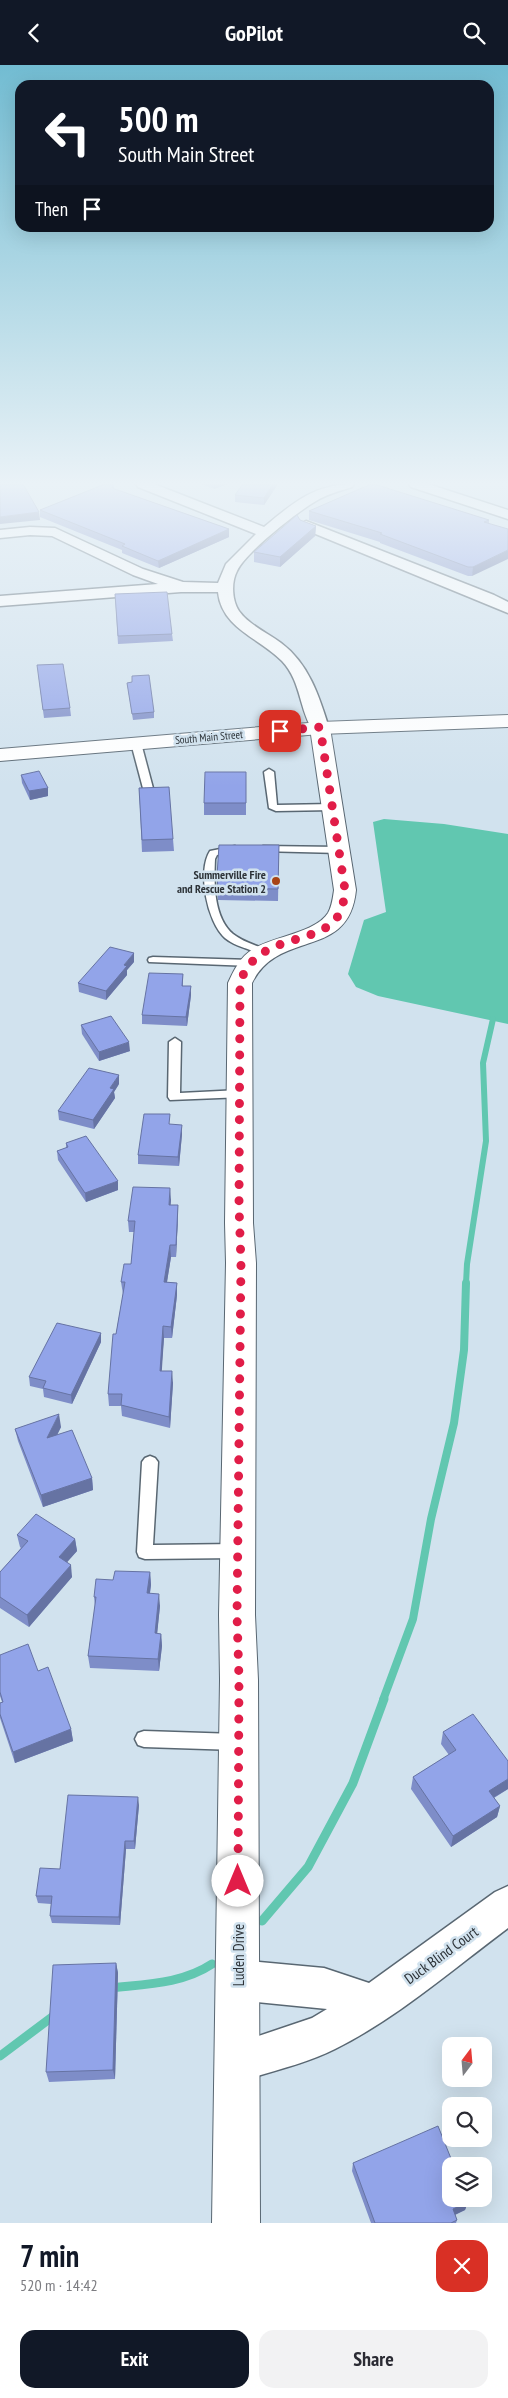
<!DOCTYPE html>
<meta charset="utf-8">
<style>
:root{--surface:#fff;--page:#f2f2f3;--text:#2b2b33;--muted:#7c7c81;--accent:#111827}
body{margin:0;font-family:"PT Sans Narrow",sans-serif;background:var(--page);color:var(--text);height:100vh;display:flex;flex-direction:column;font-size:19px;white-space:nowrap}
*{box-sizing:border-box;margin:0}
p{font-size:16px;color:var(--muted)}
.icon{flex:none;width:28px;height:28px;fill:none;stroke:currentColor;stroke-width:2;stroke-linecap:round;stroke-linejoin:round}
.map{position:relative;height:2158px;overflow:hidden}
.side{display:flex;flex-direction:column;background:var(--surface);flex:1}
.side>*{flex:none}
.guide{position:absolute;left:15px;top:15px;width:479px;height:152px;border-radius:15px;box-shadow:0 5px 20px #0002;background:#111827;color:#fff;overflow:hidden}
.needle{width:32px;rotate:16deg}
.fabs{position:absolute;left:442px;top:1972px;display:grid;gap:10px}
.fabs a{display:grid;place-items:center;width:50px;height:50px;border-radius:10px;background:var(--surface);box-shadow:0 5px 20px #0002;font-size:25px}
.pin{position:absolute;display:grid;place-items:center;width:42px;height:42px;color:#fff;margin:-21px;border-radius:10px;box-shadow:0 2px 8px #0006}
.me{position:absolute;width:55px;margin:-28px;rotate:0deg;stroke-linejoin:round;filter:drop-shadow(0 0 4px #0008)}
.turn{display:flex;align-items:center;gap:18px;height:105px;padding:0 20px;font-size:22px}
.turn .icon{width:65px;height:65px;stroke-width:2.5}
.turn b{display:block;font-size:35px;line-height:42px}
.then{display:flex;align-items:center;height:48px;padding:0 20px;background:#0003;gap:10px;font-size:19px}
.round{display:grid;place-items:center;flex:none;width:52px;height:52px;border-radius:15px;background:var(--page)}
.summary{display:flex;align-items:center;justify-content:space-between;height:85px;padding:0 20px}
h1{font-size:30px;font-weight:800;line-height:38px;color:var(--accent)}
.primary-button{display:flex;gap:10px;margin-top:auto;padding:10px 20px}
.primary-button a{flex:1;height:58px;border-radius:15px;background:var(--accent);color:#fff;font-size:20px;font-weight:800;line-height:58px;text-align:center}
.primary-button a+a{background:var(--page);color:var(--text)}
header{display:flex;justify-content:space-between;align-items:center;height:65px;padding:0 20px;background:var(--accent);color:#fff;font-size:22px;font-weight:800}
.map>svg:first-child{display:block}
.water{fill:#61c7b0}
.lines{fill:none;stroke-linecap:round;stroke-linejoin:round}
.stream-far2{stroke:#61c7b0;stroke-width:6}
.stream-far1{stroke:#61c7b0;stroke-width:8}
.stream{stroke:#61c7b0;stroke-width:9}
.lane-casing{stroke:#596772;stroke-width:3}
.street-casing{stroke:#596772;stroke-width:3}
.secondary-casing{stroke:#596772;stroke-width:2}
.primary-casing{stroke:#596772;stroke-width:2}
.lane{fill:#fff;fill-rule:evenodd}
.street{fill:#fff;fill-rule:evenodd}
.secondary{fill:#fff;fill-rule:evenodd}
.primary{fill:#fff;fill-rule:evenodd}
.wall{fill:#7e8dc8}
.shaded-wall{fill:#6673a3}
.building{fill:#92a4e9;stroke:#6673a3}
.route{stroke:#e11d48;stroke-width:9;stroke-dasharray:0 16.2}
.poi-dot{fill:#a84315;stroke:#d1e2ee;stroke-width:2}
.labels{text-anchor:middle;dominant-baseline:central;stroke-width:5;stroke-linejoin:round;paint-order:stroke}
.far-street-label{font-size:11px;fill:#2d3338;stroke:#d1e2ee}
.poi-label{font-size:12px;font-weight:bold;fill:#2d3338;stroke:#d1e2ee;text-anchor:end}
.near-street-label{font-size:15px;fill:#2d3338;stroke:#d1e2ee}
</style>
<header><svg class="icon" aria-label="back" viewBox="0 0 24 24"><path d="M15 5l-7 7 7 7"/></svg>GoPilot<svg class="icon" aria-label="search" viewBox="0 0 24 24"><circle cx="10" cy="10" r="6"/><path d="M15 15l6 6"/></svg></header>
<div class="map">
<svg width="508" height="2158" viewBox="0 0 508 2158">
<rect width="100%" height="100%" fill="#d1e2ee"/>
<polygon class="water" points="384,754 444,759 508,769 508,959 378,931 356,922 348,909 364,855 386,847 373,757"/>
<g class="lines">
<polyline class="stream-far2" points="466,1219 467,1199 486,1076 483,998 493,954"/>
<polyline class="stream-far1" points="383,1635 413,1554 431,1454 454,1358 464,1285 466,1218"/>
<g class="stream">
<polyline points="262,1856 308,1802 353,1718 384,1634"/>
<path d="M 110,1923 C 145,1919 182,1919 212,1899"/>
<polyline points="0,1991 56,1949"/>
</g>
<defs>
<g id="lane">
<polygon points="136,675 141,678 154,727 152,729 149,730 144,727 131,678"/>
<polygon points="269,704 274,707 277,740 333,739 338,742 333,745 276,746 269,743 264,707"/>
<path d="M 235,781 L 240,784 L 239,786 L 217,790 L 215,794 C 214,817 213,852 233,869 C 243,877 257,881 269,885 L 270,887 L 269,889 C 262,891 256,888 250,885 C 242,882 232,879 225,873 C 207,857 197,806 210,786 Z"/>
<polygon points="263,781 340,782 345,785 340,788 259,786 258,784"/>
<polygon points="153,892 251,895 256,898 251,901 149,897 148,895 149,893"/>
<polygon points="175,973 181,977 180,1028 240,1025 246,1029 244,1032 170,1035 168,1032 169,977"/>
<polygon points="150,1391 155,1393 158,1397 153,1480 237,1479 243,1481 245,1486 243,1491 237,1493 145,1494 139,1492 137,1487 142,1397 145,1393"/>
<polygon points="144,1666 236,1669 242,1671 245,1677 242,1683 236,1685 144,1682 138,1680 135,1674 138,1668"/>
</g>
<g id="street">
<path d="M 136,419 L 154,419 L 264,462 C 293,438 314,419 354,419 L 352,422 C 340,426 327,429 316,436 C 297,447 246,487 237,506 C 231,517 232,536 239,546 C 249,560 268,568 281,578 C 309,599 319,631 329,663 L 326,667 L 314,667 C 299,646 302,617 282,596 C 260,573 222,564 218,527 L 181,527 L 0,541 L 0,531 L 158,519 L 133,510 L 52,471 L 30,470 L 0,473 L 0,465 L 30,462 L 55,463 L 143,504 L 183,517 L 218,518 L 226,499 L 256,469 L 138,422 Z"/>
<polygon points="409,419 428,419 508,445 508,454 411,422"/>
<polygon points="306,456 494,530 508,537 508,548 301,463 299,460"/>
<path d="M 508,1821 L 508,1863 C 452,1905 397,1953 335,1984 C 305,1999 269,2007 237,2017 L 223,2011 L 217,1997 L 223,1983 L 312,1953 L 327,1944 L 237,1935 L 223,1929 L 217,1915 L 223,1901 L 237,1895 L 324,1903 L 369,1918 L 495,1827 Z"/>
</g>
<path id="secondary" d="M 320,657 L 327,659 L 330,663 L 356,825 C 349,896 279,863 252,918 L 253,1158 L 256,1198 L 255,1550 L 258,1615 L 260,2158 L 212,2158 L 220,1615 L 219,1550 L 226,1198 L 225,1158 L 228,918 C 234,905 240,892 253,884 C 274,871 315,868 328,848 C 332,841 333,832 334,825 L 310,663 L 313,659 Z"/>
<polygon id="primary" points="508,650 508,662 320,669 0,696 0,684 320,657"/>
</defs>
<use href="#lane" class="lane-casing"/>
<use href="#street" class="street-casing"/>
<use href="#secondary" class="secondary-casing"/>
<use href="#primary" class="primary-casing"/>
<use href="#lane" class="lane"/>
<use href="#street" class="street"/>
<use href="#secondary" class="secondary"/>
<use href="#primary" class="primary"/>
</g>
<g class="wall">
<polygon points="105,419 114,419 114,424 229,464 229,472 159,503 122,488 122,485 40,452 40,445"/>
<polygon points="201,419 228,419 214,424"/>
<polygon points="278,419 264,440 235,437 235,430"/>
<polygon points="309,446 489,455 489,459 472,511 468,511 380,478 380,477 309,455"/>
<polygon points="300,455 316,461 315,471 280,502 254,497 254,487"/>
<polygon points="115,529 172,569 173,576 118,579"/>
<polygon points="38,608 70,643 71,651 44,653"/>
<polygon points="132,611 154,647 154,653 133,655 127,618 132,617"/>
<polygon points="246,707 246,750 204,750 204,738"/>
<polygon points="21,710 48,723 48,731 30,735 22,718"/>
<polygon points="139,723 173,774 174,786 142,787"/>
<polygon points="279,780 278,836 218,835 217,823 217,811"/>
<polygon points="134,897 127,905 127,910 106,935 79,927 78,918"/>
<polygon points="183,909 183,921 191,930 187,961 142,959 142,950"/>
<polygon points="81,960 130,986 99,996 82,969"/>
<polygon points="119,1019 114,1027 115,1033 94,1064 59,1055 58,1046"/>
<polygon points="170,1060 182,1069 179,1101 138,1099 138,1090"/>
<polygon points="66,1078 118,1125 86,1137 58,1095 57,1086 66,1083"/>
<polygon points="171,1135 170,1140 178,1140 178,1152 176,1192 171,1192 167,1217 177,1218 177,1230 172,1273 164,1273 161,1306 173,1318 170,1363 122,1351 121,1341 109,1341 108,1329 116,1269 123,1229 121,1217 131,1199 134,1167 129,1167 128,1156"/>
<polygon points="101,1268 101,1277 72,1339 44,1332 43,1324 30,1321 29,1312"/>
<polygon points="61,1362 57,1370 92,1413 93,1425 43,1442 18,1376 15,1364"/>
<polygon points="17,1470 75,1474 77,1486 67,1497 72,1512 29,1562 0,1543 0,1507 21,1483 20,1482"/>
<polygon points="150,1507 151,1520 150,1528 160,1541 157,1568 161,1569 162,1581 159,1606 90,1603 88,1591 95,1541 94,1532 113,1515"/>
<polygon points="0,1590 71,1664 73,1676 15,1698 0,1653 0,1638 2,1637 0,1631"/>
<polygon points="443,1667 508,1724 494,1733 500,1741 497,1752 451,1782 411,1724 413,1712 449,1690 441,1679"/>
<polygon points="139,1740 135,1784 126,1784 120,1860 52,1858 50,1851 51,1839 38,1838 36,1831 60,1804"/>
<polygon points="116,1898 118,1908 115,2014 49,2017 46,2007"/>
<polygon points="353,2098 468,2137 465,2145 455,2150 457,2155 456,2158 371,2158 352,2106"/>
</g>
<g class="shaded-wall">
<polygon points="214,419 228,419 214,424"/>
<polygon points="273,419 278,419 264,440 264,433"/>
<polygon points="39,447 40,455 0,459 0,452"/>
<polygon points="316,461 315,471 280,502 280,492"/>
<polygon points="229,464 229,472 159,503 158,496"/>
<polygon points="508,485 508,494 472,511 473,502"/>
<polygon points="48,723 48,731 30,735 29,726"/>
<polygon points="134,888 134,897 127,905 127,910 106,935 106,926 124,900"/>
<polygon points="191,921 191,930 187,961 186,952"/>
<polygon points="129,977 130,986 99,996 99,987"/>
<polygon points="119,1010 119,1019 114,1027 115,1033 94,1064 93,1055 110,1023"/>
<polygon points="182,1060 182,1069 179,1101 178,1092"/>
<polygon points="118,1116 118,1125 86,1137 85,1128"/>
<polygon points="170,1123 171,1135 170,1152 169,1140"/>
<polygon points="178,1140 178,1152 176,1192 176,1180"/>
<polygon points="170,1180 171,1192 165,1229 164,1217"/>
<polygon points="177,1218 177,1230 172,1273 171,1262"/>
<polygon points="163,1261 164,1273 161,1318 160,1306"/>
<polygon points="101,1268 101,1277 72,1339 71,1330"/>
<polygon points="172,1306 173,1318 170,1363 169,1352"/>
<polygon points="59,1349 61,1362 49,1386 47,1373"/>
<polygon points="92,1413 93,1425 43,1442 41,1430"/>
<polygon points="75,1474 77,1486 61,1504 59,1492"/>
<polygon points="71,1500 72,1512 29,1562 27,1550"/>
<polygon points="150,1507 151,1520 148,1540 147,1528"/>
<polygon points="159,1529 160,1541 156,1580 155,1568"/>
<polygon points="161,1569 162,1581 159,1606 158,1594"/>
<polygon points="71,1664 73,1676 15,1698 13,1687"/>
<polygon points="508,1714 508,1724 486,1737 489,1726"/>
<polygon points="138,1732 139,1740 135,1784 134,1776"/>
<polygon points="500,1741 497,1752 451,1782 453,1771"/>
<polygon points="125,1776 126,1784 120,1860 119,1852"/>
<polygon points="116,1898 118,1908 115,2014 113,2005"/>
<polygon points="468,2137 465,2145 450,2152 453,2144"/>
</g>
<g class="building">
<polygon points="0,419 23,419 39,447 0,452"/>
<polygon points="105,419 113,419 112,423 229,464 158,496 122,481 125,479 40,445"/>
<polygon points="243,419 273,419 264,433 235,430"/>
<polygon points="371,419 374,419 489,455 484,457 508,464 508,485 473,502 468,502 380,469 382,468 309,446"/>
<polygon points="297,450 300,455 316,461 280,492 254,487"/>
<polygon points="167,527 172,569 118,571 115,529"/>
<polygon points="63,599 70,643 43,645 37,600"/>
<polygon points="149,610 154,647 132,649 127,618 132,617 132,611"/>
<polygon points="39,706 48,723 29,726 21,710"/>
<polygon points="205,707 246,707 246,738 204,738"/>
<polygon points="169,722 173,774 142,775 139,723"/>
<polygon points="219,780 279,780 278,824 218,823 217,811"/>
<polygon points="110,882 134,888 124,900 127,901 106,926 78,918"/>
<polygon points="149,908 183,909 182,921 191,921 186,952 142,950"/>
<polygon points="111,951 129,977 99,987 81,960"/>
<polygon points="89,1003 119,1010 110,1023 114,1024 93,1055 58,1046"/>
<polygon points="144,1049 170,1049 169,1059 182,1060 178,1092 138,1090"/>
<polygon points="86,1071 118,1116 85,1128 57,1086 68,1082 66,1078"/>
<polygon points="133,1122 170,1123 169,1140 178,1140 176,1180 170,1180 164,1217 177,1218 171,1262 163,1261 160,1306 172,1306 169,1352 121,1340 122,1329 108,1329 113,1269 116,1269 125,1217 121,1217 124,1199 131,1199 135,1156 128,1156"/>
<polygon points="57,1258 101,1268 71,1330 43,1323 46,1316 29,1312"/>
<polygon points="59,1349 47,1373 72,1365 92,1413 41,1430 15,1364"/>
<polygon points="36,1449 75,1474 59,1492 71,1500 27,1550 0,1532 0,1507 28,1476 17,1470"/>
<polygon points="115,1506 150,1507 147,1528 159,1529 155,1568 161,1569 158,1594 88,1591 96,1532 94,1532 96,1514 113,1515"/>
<polygon points="28,1579 38,1606 48,1602 71,1664 13,1687 0,1649 0,1638 3,1637 0,1627 0,1590"/>
<polygon points="473,1649 508,1696 508,1714 489,1726 500,1741 453,1771 413,1712 456,1685 443,1667"/>
<polygon points="68,1730 138,1732 134,1776 125,1776 119,1852 50,1851 52,1831 36,1831 40,1803 60,1804"/>
<polygon points="116,1898 113,2005 46,2007 53,1900"/>
<polygon points="438,2061 454,2101 451,2101 451,2134 467,2134 468,2137 453,2144 457,2155 451,2158 375,2158 353,2098"/>
</g>
<linearGradient id="sky" x2="0" y2="1"><stop stop-color="#72bcd2"/><stop offset="0.58" stop-color="#eaf2f7"/><stop offset="1" stop-color="#eaf2f7" stop-opacity="0"/></linearGradient>
<rect width="508" height="721" fill="url(#sky)"/>
<g class="lines">
<path class="route" d="M 238,1816 L 239,1614 L 237,1550 L 241,1198 L 239,1141 L 240,918 C 256,867 318,882 338,851 C 343,843 344,834 345,825 L 320,662 L 280,666"/>
</g>
<circle class="poi-dot" cx="276" cy="816" r="5"/>
<g class="labels">
<g class="far-street-label">
<text transform="translate(209 672) rotate(-5)">South Main Street</text>
</g>
<g class="poi-label">
<text x="266" y="809">Summerville Fire<tspan x="266" dy="14">and Rescue Station 2</tspan></text>
</g>
<g class="near-street-label">
<text transform="translate(238 1890) rotate(-90)">Luden Drive</text>
<text transform="translate(441 1890) rotate(-36)">Duck Blind Court</text>
</g>
</g>
</svg>
<div class="fabs">
<a><svg class="needle" viewBox="-14 -14 28 28"><path d="M0-13l5 13h-10z" fill="#e53935"/><path d="M0 13l5-13h-10z" fill="#7c7c81"/></svg></a>
<a><svg class="icon" aria-label="search" viewBox="0 0 24 24"><circle cx="10" cy="10" r="6"/><path d="M15 15l6 6"/></svg></a>
<a><svg class="icon" aria-label="layers" viewBox="0 0 24 24"><path d="M12 4l9 5-9 5-9-5zM3 14l9 5 9-5"/></svg></a>
</div>
<div class="pin" style="left:280px;top:666px;background:#d93025"><svg class="icon" aria-label="arrive" viewBox="0 0 24 24"><path d="M6 21V4h12l-3 4 3 4H6"/></svg></div>
<svg class="me" style="left:238px;top:1816px" viewBox="-20 -20 40 40"><circle r="19" fill="#fff"/><path d="M0-13L10 11 0 6-10 11z" fill="#e11d48"/></svg>
<div class="guide">
<div class="turn"><svg class="icon" aria-label="left" viewBox="0 0 24 24"><path d="M17 20v-9H6M10 6l-5 5 5 5"/></svg><div><b>500 m</b>South Main Street</div></div>
<div class="then">Then<svg class="icon" aria-label="arrive" viewBox="0 0 24 24"><path d="M6 21V4h12l-3 4 3 4H6"/></svg></div>
</div>
</div>
<section class="side">
<div class="summary"><div><h1>7 min</h1><p>520 m · 14:42</p></div><a class="round" style="background:#d93025;color:#fff"><svg class="icon" aria-label="close" viewBox="0 0 24 24"><path d="M6 6l12 12M18 6L6 18"/></svg></a></div>
<div class="primary-button"><a>Exit</a><a>Share</a></div>
</section>
